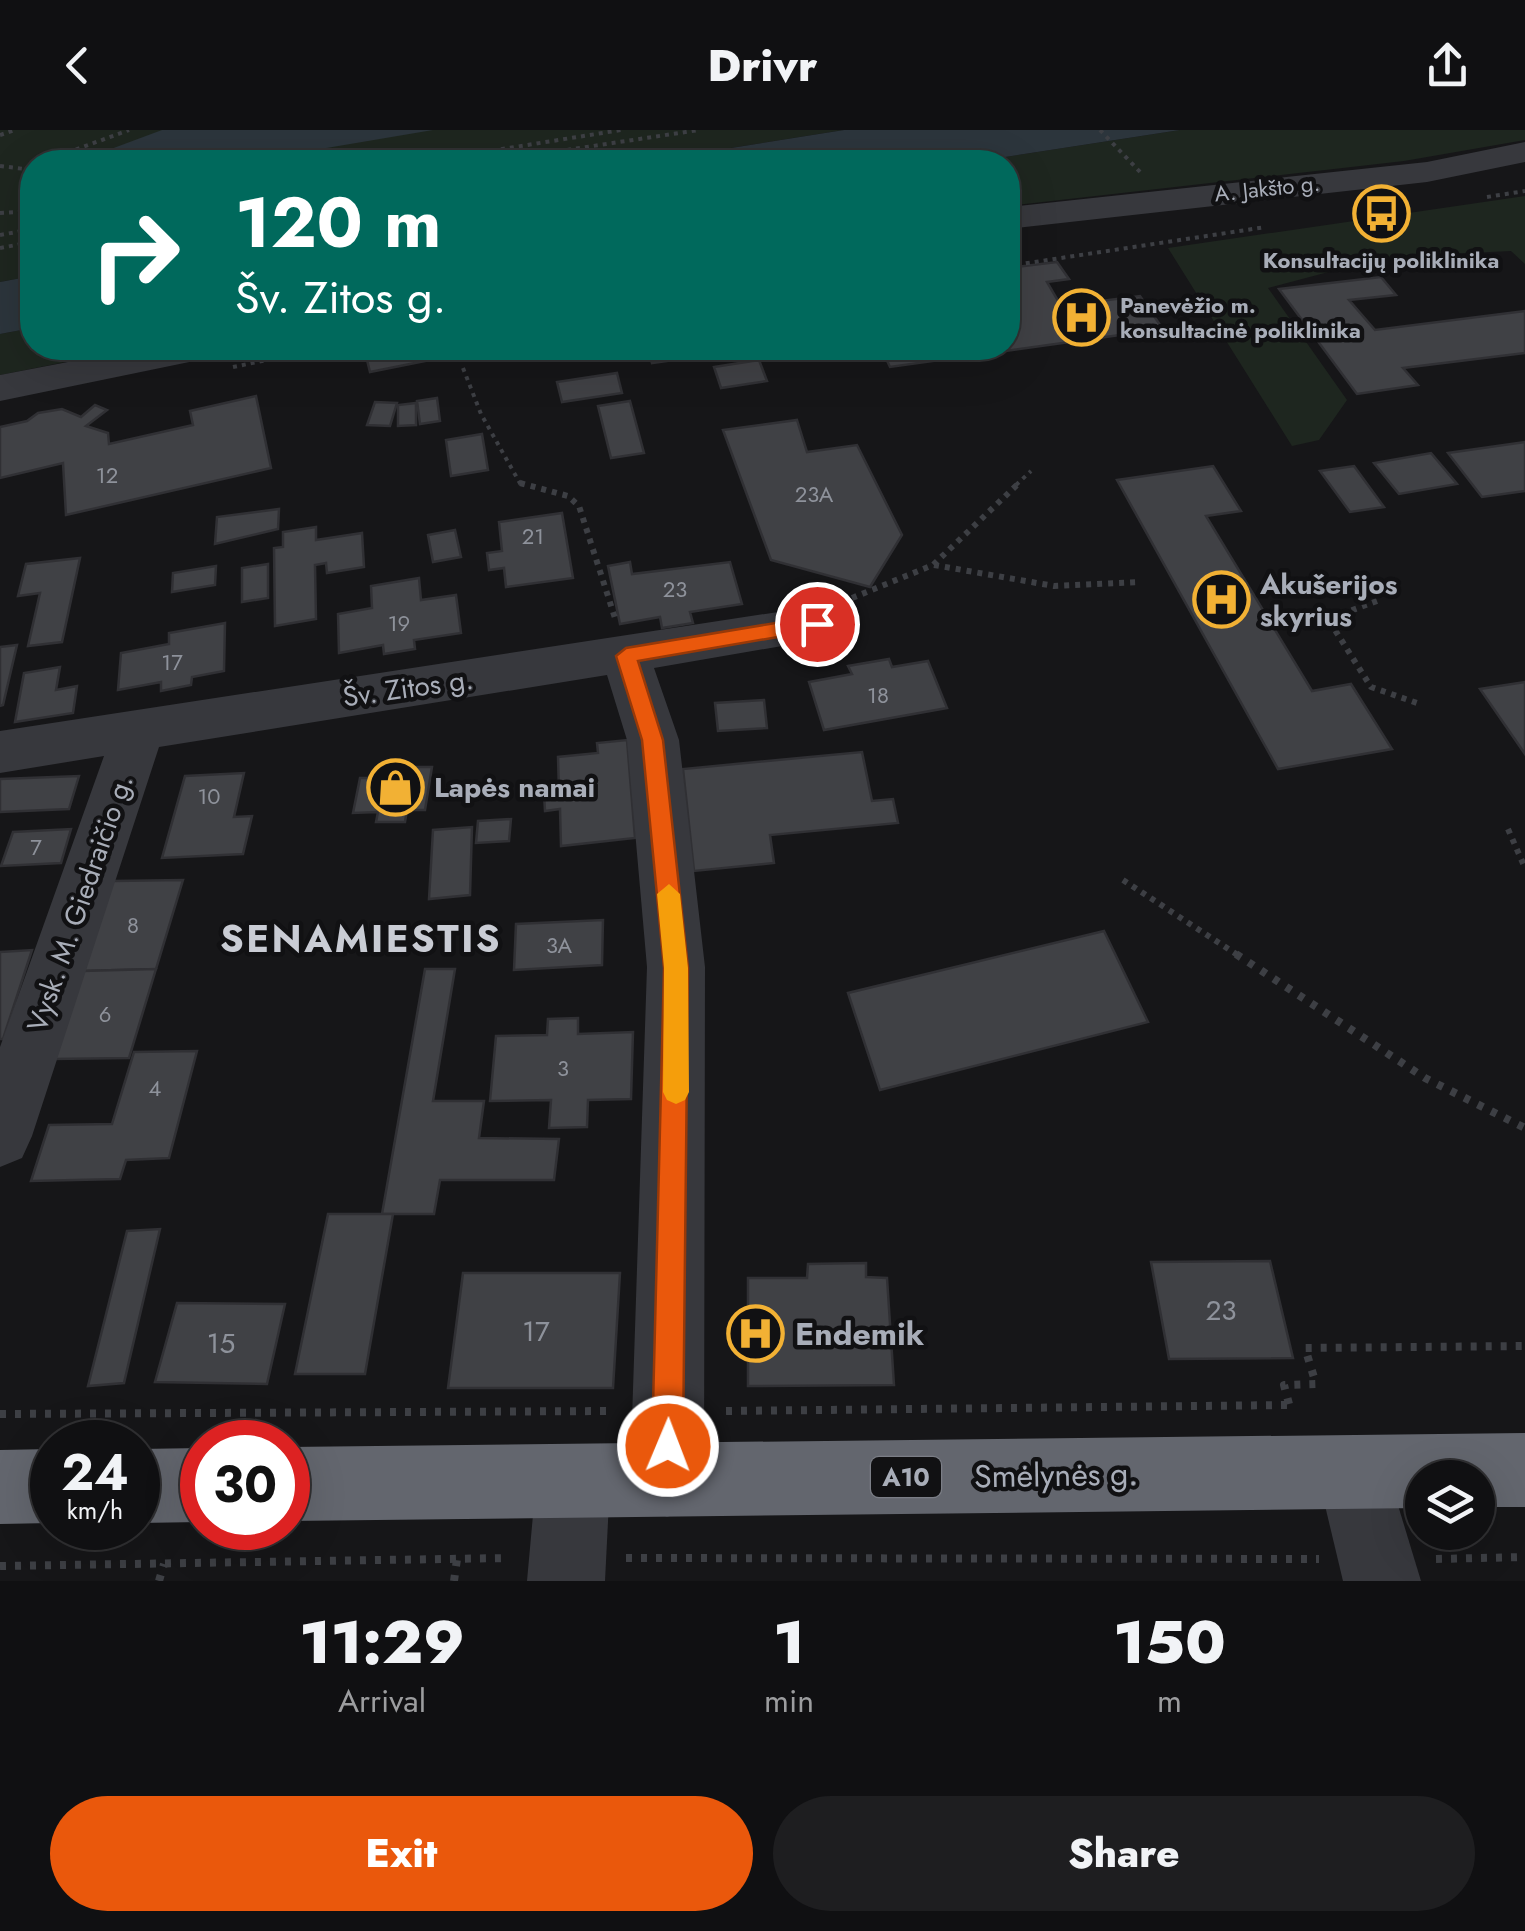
<!DOCTYPE html>
<meta charset="utf-8">
<style>
:root{--surface:#101012;--page:#1e1e20;--text:#f1f3f6;--muted:#9c9d9f;--line:#303032;--accent:#ea580c}
body{margin:0;font-family:Jost,sans-serif;background:var(--page);color:var(--text);height:100vh;display:flex;flex-direction:column;font-size:38px;white-space:nowrap}
*{box-sizing:border-box;margin:0}
p{font-size:32px;color:var(--muted)}
.icon{flex:none;width:55px;height:55px;fill:none;stroke:currentColor;stroke-width:2;stroke-linecap:round;stroke-linejoin:round}
.map{position:relative;height:1451px;overflow:hidden}
.sheet{display:flex;flex-direction:column;background:var(--surface);flex:1}
.sheet>*{flex:none}
.guide{position:absolute;left:20px;top:20px;width:1000px;height:210px;border-radius:40px;box-shadow:0 10px 40px #0002,0 0 0 2px var(--line);background:#00695c;color:#fff;overflow:hidden}
.buttons{position:absolute;left:1405px;top:1330px;display:grid;gap:20px}
.buttons a{display:grid;place-items:center;width:90px;height:90px;border-radius:50%;background:var(--surface);box-shadow:0 10px 40px #0002,0 0 0 2px var(--line);font-size:50px}
.speed{position:absolute;left:30px;top:1290px;display:flex;gap:20px;font-size:50px;font-weight:700;text-align:center}
.speed>*{display:grid;place-content:center;width:130px;height:130px;border-radius:50%;background:var(--surface);box-shadow:0 10px 40px #0002,0 0 0 2px var(--line);line-height:1}
.speed small{font-size:25px;font-weight:400}
.speed .limit{border:15px solid #d22;background:#fff;color:#111}
.pin{position:absolute;display:grid;place-items:center;width:85px;height:85px;color:#fff;margin:-42px;border:5px solid #fff;border-radius:50%;box-shadow:0 2px 10px #0007}
.me{position:absolute;width:110px;margin:-55px;rotate:1deg;stroke-linejoin:round;filter:drop-shadow(0 0 8px #0008)}
.turn{display:flex;align-items:center;gap:35px;height:210px;padding:0 50px;font-size:45px}
.turn .icon{width:130px;height:130px;stroke-width:2.5}
.turn b{display:block;font-size:70px;line-height:85px}
.eta{display:flex;justify-content:space-evenly;align-items:center;height:170px;text-align:center}
.eta b{font-size:60px;font-weight:800;line-height:70px}
.cta{display:flex;gap:20px;margin-top:auto;padding:20px 50px}
.cta a{flex:1;height:115px;border-radius:60px;background:var(--accent);color:#fff;font-size:40px;font-weight:800;line-height:115px;text-align:center}
.cta a+a{background:var(--page);color:var(--text)}
header{display:flex;justify-content:space-between;align-items:center;height:130px;padding:0 50px;background:var(--surface);font-size:45px;font-weight:800}
.map>svg:first-child{display:block}
.green{fill:#1e261f}
.water{fill:#2c353c}
.building{fill:#404145;stroke:#303034;stroke-width:2.5}
.lines{fill:none;stroke-linecap:round;stroke-linejoin:round}
.path-far2{stroke:#3d3f44;stroke-width:4;stroke-dasharray:4 5;stroke-linecap:butt}
.path-far1{stroke:#3d3f44;stroke-width:6;stroke-dasharray:5 6;stroke-linecap:butt}
.path{stroke:#3d3f44;stroke-width:8;stroke-dasharray:6 9;stroke-linecap:butt}
.street{fill:#37383d;fill-rule:evenodd}
.highway{fill:#63666e;fill-rule:evenodd}
.route{fill:#ea580c;stroke:#983908;stroke-width:2.5}
.slow{fill:#f59e0b}
.labels{text-anchor:middle;dominant-baseline:central;stroke-width:9;stroke-linejoin:round;paint-order:stroke}
.far-street-label{font-size:22px;fill:#a8adb8;stroke:#111113}
.far-poi-label{font-size:22px;font-weight:bold;fill:#a8adb8;stroke:#111113}
.number-label{font-size:22px;fill:#8e929b}
.shield{fill:#111113;stroke:#7b7e86;stroke-width:2.5}
.shield-label{font-size:25px;font-weight:bold;fill:#a8adb8}
.poi-label{font-size:28px;font-weight:bold;fill:#a8adb8;stroke:#111113;text-anchor:start}
.street-label{font-size:28px;fill:#a8adb8;stroke:#111113}
.near-number-label{font-size:28px;fill:#8e929b}
.near-poi-label{font-size:32px;font-weight:bold;fill:#a8adb8;stroke:#111113;text-anchor:start}
.near-street-label{font-size:32px;fill:#a8adb8;stroke:#111113}
.district-label{font-size:38px;font-weight:bold;letter-spacing:2.5px;fill:#c9ccd4;stroke:#111113}
</style>
<header><svg class="icon" aria-label="back" viewBox="0 0 24 24"><path d="M15 5l-7 7 7 7"/></svg>Drivr<svg class="icon" aria-label="share" viewBox="0 0 24 24"><path d="M12 15V3M7 8l5-5 5 5M5 13v7h14v-7"/></svg></header>
<div class="map">
<svg width="1525" height="1451" viewBox="0 0 1525 1451">
<rect width="100%" height="100%" fill="#161618"/>
<g class="green">
<polygon points="0,0 844,0 644,32 32,32 32,146 0,152"/>
<polygon points="1180,0 1525,0 1525,10 1404,31 1008,76 1008,32 973,32"/>
<polygon points="1525,66 1525,134 1511,121 1385,127 1268,158 1347,270 1319,310 1292,316 1168,118"/>
<polygon points="32,198 32,218 136,218 0,245 0,204"/>
</g>
<g class="water">
<polygon points="162,0 433,0 243,32 76,32"/>
<polygon points="844,0 1180,0 973,32 644,32"/>
<polygon points="32,146 32,198 0,204 0,152"/>
</g>
<g class="building">
<polygon points="1057,132 1069,149 1047,152 1061,176 1140,166 1163,199 890,237 881,218 1008,218 1008,138"/>
<polygon points="1381,147 1396,165 1349,170 1375,200 1525,181 1525,223 1403,238 1418,255 1357,264 1279,159"/>
<polygon points="364,218 426,218 430,230 370,242"/>
<polygon points="647,218 721,218 723,223 652,233"/>
<polygon points="759,230 767,251 721,258 714,237"/>
<polygon points="617,243 622,263 562,272 557,252"/>
<polygon points="256,266 271,338 66,385 63,333 0,348 0,297 27,291 38,283 62,279 81,287 95,275 107,280 86,296 108,303 109,314 193,295 190,281"/>
<polygon points="437,268 440,291 420,294 417,271"/>
<polygon points="630,271 644,323 611,328 598,276"/>
<polygon points="375,272 397,273 390,296 367,295"/>
<polygon points="416,273 416,295 398,296 398,275"/>
<polygon points="797,290 807,322 857,315 902,405 870,457 771,430 723,300"/>
<polygon points="482,304 488,340 451,346 446,310"/>
<polygon points="1525,312 1525,361 1482,367 1448,323"/>
<polygon points="1431,323 1457,354 1399,364 1374,333"/>
<polygon points="1213,336 1241,381 1206,386 1312,561 1351,554 1392,619 1278,639 1117,350"/>
<polygon points="1354,336 1384,377 1350,382 1320,341"/>
<polygon points="279,379 278,399 215,414 217,387"/>
<polygon points="562,383 573,448 506,457 504,438 489,440 487,423 502,421 499,392"/>
<polygon points="316,397 316,410 362,403 364,437 327,443 326,433 315,435 316,489 275,496 274,418 283,417 283,402"/>
<polygon points="455,400 461,427 433,432 428,405"/>
<polygon points="80,428 62,512 28,516 40,463 18,466 26,434"/>
<polygon points="630,432 632,444 730,432 742,474 690,482 693,493 662,498 660,487 620,494 608,436"/>
<polygon points="268,434 268,468 242,472 242,438"/>
<polygon points="216,436 215,455 172,462 173,443"/>
<polygon points="419,448 421,470 456,465 461,503 414,510 415,519 384,524 383,515 339,523 338,484 372,478 371,456"/>
<polygon points="225,493 224,541 192,547 191,555 161,561 161,552 118,560 121,523 169,514 169,503"/>
<polygon points="17,515 3,575 0,576 0,517"/>
<polygon points="889,529 892,537 928,531 947,578 824,600 809,552 852,544 848,536"/>
<polygon points="60,537 56,560 77,556 73,583 15,592 24,543"/>
<polygon points="1525,552 1525,624 1480,559"/>
<polygon points="764,570 767,598 718,601 715,573"/>
<polygon points="627,610 635,708 561,716 560,679 545,681 544,663 559,662 558,627 598,623 597,613"/>
<polygon points="862,622 872,671 893,669 898,693 770,705 774,733 694,741 683,639"/>
<polygon points="397,637 432,637 425,680 407,680 405,692 376,692 378,682 353,683 360,648 395,648"/>
<polygon points="244,643 234,687 252,686 243,724 162,728 185,646"/>
<polygon points="79,646 69,679 0,682 0,649"/>
<polygon points="511,689 509,711 476,713 478,691"/>
<polygon points="472,697 470,765 429,769 433,700"/>
<polygon points="71,699 61,733 1,736 13,702"/>
<polygon points="183,750 156,839 82,841 113,751"/>
<polygon points="603,790 602,835 514,840 516,794"/>
<polygon points="1104,801 1148,892 880,960 848,863"/>
<polygon points="32,820 3,909 0,909 0,822"/>
<polygon points="156,839 129,928 53,929 82,841"/>
<polygon points="425,839 455,839 433,971 484,971 479,1008 559,1009 554,1050 440,1050 434,1084 382,1084"/>
<polygon points="578,888 578,904 633,902 631,969 588,970 587,997 549,998 551,970 490,971 496,906 547,905 548,889"/>
<polygon points="197,921 169,1028 126,1030 120,1049 31,1051 49,995 112,994 134,922"/>
<polygon points="328,1084 393,1084 365,1244 295,1244"/>
<polygon points="160,1099 124,1253 88,1256 127,1101"/>
<polygon points="1270,1131 1293,1228 1169,1229 1151,1132"/>
<polygon points="866,1133 866,1147 887,1148 894,1255 748,1256 748,1148 807,1148 808,1134"/>
<polygon points="463,1143 620,1143 613,1258 448,1258"/>
<polygon points="177,1173 285,1174 267,1254 155,1252"/>
</g>
<g class="lines">
<g class="path-far2">
<polyline points="1100,0 1141,43"/>
<polyline points="0,5 15,0"/>
<polyline points="42,32 129,0"/>
<polyline points="421,32 621,0"/>
<polyline points="487,32 699,0"/>
<polyline points="0,36 25,39"/>
<polyline points="32,36 25,39 22,101 32,99"/>
<polyline points="1487,67 1525,61"/>
<polyline points="0,83 32,81"/>
<polyline points="0,105 22,101"/>
<polyline points="0,118 32,112"/>
<polyline points="1008,136 1266,97"/>
<polyline points="233,237 291,225"/>
<polyline points="463,238 481,284 521,355"/>
<polyline points="1016,355 1031,341"/>
</g>
<g class="path-far1">
<polyline points="520,353 568,366 579,376 615,488"/>
<polyline points="934,435 1054,456 1140,452"/>
<polyline points="852,468 933,435 1019,353"/>
<polyline points="1377,471 1328,489 1371,557 1417,573"/>
<polyline points="1508,699 1525,738"/>
<polyline points="1123,750 1239,826"/>
</g>
<g class="path">
<polyline points="1236,824 1425,948 1525,998"/>
<polyline points="1289,1274 1284,1255 1316,1254 1305,1218 1525,1216"/>
<polyline points="726,1281 1290,1275"/>
<polyline points="0,1284 614,1281"/>
<polyline points="626,1428 1319,1429"/>
<polyline points="1436,1429 1525,1427"/>
<polyline points="0,1436 509,1428"/>
<polyline points="159,1451 164,1434"/>
<polyline points="454,1451 457,1429"/>
</g>
<g class="street">
<polygon points="1525,12 1525,32 1427,52 1008,99 1008,77 1427,32"/>
<polygon points="141,218 219,218 213,227 199,230 0,271 0,245"/>
<polygon points="817,476 834,481 841,494 834,507 654,538 679,610 705,837 704,1350 693,1376 667,1387 641,1376 630,1350 647,837 627,610 607,545 159,617 32,1006 22,1028 0,1037 0,917 104,626 0,643 0,601"/>
<polygon points="1354,1305 1380,1316 1421,1451 1343,1451 1317,1342 1328,1316"/>
<polygon points="573,1315 599,1326 610,1352 605,1451 527,1451 536,1352 547,1326"/>
</g>
<g class="highway">
<polygon points="1525,1303 1525,1377 1478,1377 1478,1348 1422,1348 1422,1378 288,1391 288,1317"/>
<polygon points="202,1318 202,1392 138,1393 138,1319"/>
<polygon points="52,1319 52,1393 0,1394 0,1320"/>
</g>
</g>
<polygon class="route" points="817,486 827,494 824,499 638,531 663,610 688,838 683,1316 678,1326 668,1331 657,1326 652,1316 664,838 642,610 616,526 626,518"/>
<polygon class="slow" points="669,754 680,764 688,838 689,962 685,970 676,974 667,970 663,962 664,838 657,764"/>
<defs>
<symbol id="bus-ring" viewBox="-11 -11 22 22"><circle r="9.5" fill="#111113" stroke="#f2b134" stroke-width="1.5"/><path d="M-5-6H5V4H4V6H2V4H-2V6H-4V4H-5ZM-3.5-4V0h7V-4ZM-3.5 1.2v1.5H-2V1.2ZM2 1.2v1.5H3.5V1.2Z" fill="#f2b134"/></symbol>
<symbol id="hospital-ring" viewBox="-11 -11 22 22"><circle r="9.5" fill="#111113" stroke="#f2b134" stroke-width="1.5"/><path d="M-5-5h3v3.5h4V-5h3V5h-3V1.5h-4V5h-3Z" fill="#f2b134"/></symbol>
<symbol id="shop-ring" viewBox="-11 -11 22 22"><circle r="9.5" fill="#111113" stroke="#f2b134" stroke-width="1.5"/><path d="M-5-2.5h2.3a2.7 3.5 0 0 1 5.4 0H5L5.5 6h-11ZM-1.5-2.5h3a1.5 2.3 0 0 0-3 0Z" fill="#f2b134"/></symbol>
</defs>
<g fill-rule="evenodd">
<use href="#bus-ring" x="1350" y="52" width="63" height="63"/>
<use href="#hospital-ring" x="1050" y="156" width="63" height="63"/>
<use href="#hospital-ring" x="1190" y="438" width="63" height="63"/>
<use href="#shop-ring" x="364" y="626" width="63" height="63"/>
<use href="#hospital-ring" x="724" y="1172" width="63" height="63"/>
</g>
<g class="labels">
<g class="far-street-label">
<text transform="translate(1267 58) rotate(-6)">A. Jakšto g.</text>
</g>
<g class="far-poi-label">
<text x="1381" y="130">Konsultacijų poliklinika</text>
<text x="1120" y="175" text-anchor="start">Panevėžio m.<tspan x="1120" dy="25">konsultacinė poliklinika</tspan></text>
</g>
<g class="number-label">
<text x="107" y="345">12</text>
<text x="814" y="364">23A</text>
<text x="533" y="406">21</text>
<text x="675" y="459">23</text>
<text x="399" y="493">19</text>
<text x="172" y="532">17</text>
<text x="878" y="565">18</text>
<text x="209" y="666">10</text>
<text x="36" y="717">7</text>
<text x="133" y="795">8</text>
<text x="559" y="815">3A</text>
<text x="105" y="884">6</text>
<text x="563" y="938">3</text>
<text x="155" y="958">4</text>
</g>
<rect class="shield" x="871" y="1327" width="70" height="40" rx="8"/>
<g class="shield-label">
<text x="906" y="1347">A10</text>
</g>
<g class="poi-label">
<text x="1260" y="454">Akušerijos<tspan x="1260" dy="32">skyrius</tspan></text>
<text x="434" y="657">Lapės namai</text>
</g>
<g class="street-label">
<text transform="translate(408 558) rotate(-8)">Šv. Zitos g.</text>
<text transform="translate(80 773) rotate(-71)">Vysk. M. Giedraičio g.</text>
</g>
<g class="near-number-label">
<text x="1221" y="1180">23</text>
<text x="536" y="1201">17</text>
<text x="221" y="1213">15</text>
</g>
<g class="near-poi-label">
<text x="795" y="1204">Endemik</text>
</g>
<g class="near-street-label">
<text transform="translate(1056 1345) rotate(-1)">Smėlynės g.</text>
</g>
<g class="district-label">
<text x="361" y="808">SENAMIESTIS</text>
</g>
</g>
</svg>
<div class="buttons">
<a><svg class="icon" aria-label="layers" viewBox="0 0 24 24"><path d="M12 4l9 5-9 5-9-5zM3 14l9 5 9-5"/></svg></a>
</div>
<div class="speed"><div>24<small>km/h</small></div><div class="limit">30</div></div>
<div class="pin" style="left:817px;top:494px;background:#d93025"><svg class="icon" aria-label="arrive" viewBox="0 0 24 24"><path d="M6 21V4h12l-3 4 3 4H6"/></svg></div>
<svg class="me" style="left:668px;top:1316px" viewBox="-20 -20 40 40"><circle r="17" fill="#ea580c" stroke="#fff" stroke-width="3"/><path d="M0-11L8 9 0 5-8 9z" fill="#fff"/></svg>
<div class="guide">
<div class="turn"><svg class="icon" aria-label="right" viewBox="0 0 24 24"><path d="M7 20v-9h11M14 6l5 5-5 5"/></svg><div><b>120 m</b>Šv. Zitos g.</div></div>
</div>
</div>
<section class="sheet">
<div class="eta">
<div><b>11:29</b><p>Arrival</p></div>
<div><b>1</b><p>min</p></div>
<div><b>150</b><p>m</p></div>
</div>
<div class="cta"><a>Exit</a><a>Share</a></div>
</section>
